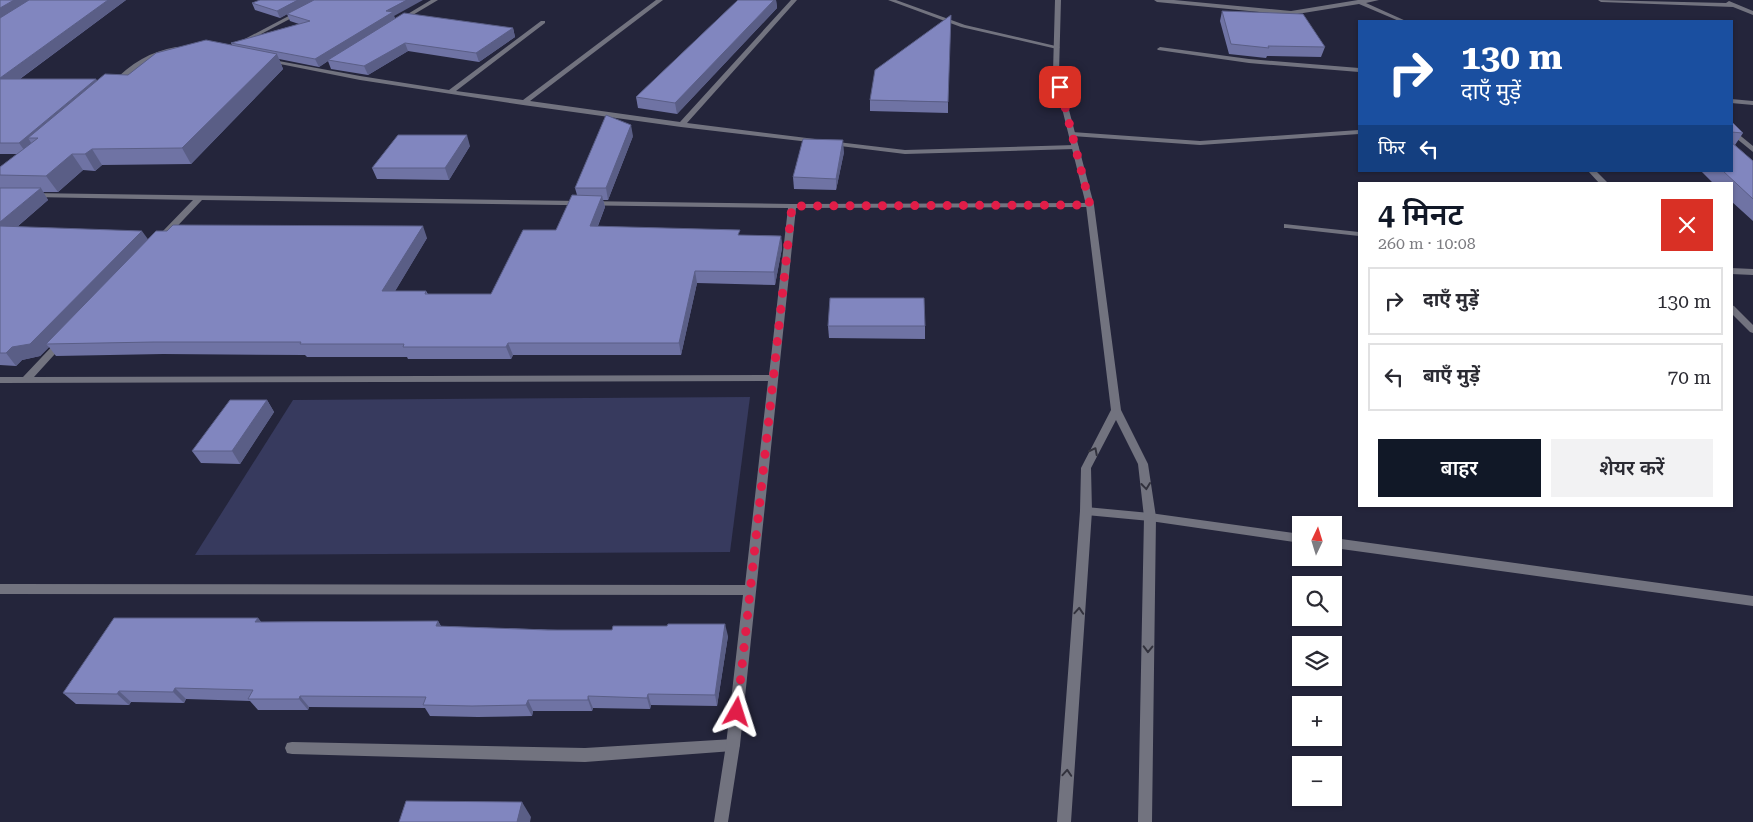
<!DOCTYPE html>
<html lang="hi">
<meta charset="utf-8">
<style>
:root{--surface:#fff;--page:#f2f2f3;--text:#2b2b33;--muted:#7c7c81;--line:#e1e1e2;--accent:#111827}
body{margin:0;font-family:"Roboto Serif","Noto Sans Devanagari",serif;background:var(--page);color:var(--text);height:100vh;display:flex;flex-direction:column;font-size:19px;white-space:nowrap}
*{box-sizing:border-box;margin:0}
p{font-size:16px;color:var(--muted)}
.icon{flex:none;width:28px;height:28px;fill:none;stroke:currentColor;stroke-width:2;stroke-linecap:round;stroke-linejoin:round}
.map{position:relative;flex:1;overflow:hidden}
.panel{position:absolute;left:1358px;top:182px;width:375px;height:325px;display:flex;flex-direction:column;background:var(--surface);border-radius:0px;box-shadow:0 1px 4px #0004}
.panel>*{flex:none}
.banner{position:absolute;left:1358px;top:20px;width:375px;height:152px;border-radius:0px;box-shadow:0 1px 4px #0004;background:#1a4fa0;color:#fff;overflow:hidden}
.needle{width:32px;rotate:4deg}
.fabs{position:absolute;left:1292px;top:516px;display:grid;gap:10px}
.fabs a{display:grid;place-items:center;width:50px;height:50px;border-radius:0px;background:var(--surface);box-shadow:0 1px 4px #0004;font-size:25px}
.pin{position:absolute;display:grid;place-items:center;width:42px;height:42px;color:#fff;margin:-21px;border-radius:10px;box-shadow:0 2px 8px #0006}
.me{position:absolute;width:55px;margin:-28px;rotate:6deg;stroke-linejoin:round;filter:drop-shadow(0 0 4px #0008)}
.turn{display:flex;align-items:center;gap:18px;height:105px;padding:0 20px;font-size:22px}
.turn .icon{width:65px;height:65px;stroke-width:2.5}
.turn b{display:block;font-size:35px;line-height:42px}
.then{display:flex;align-items:center;height:48px;padding:0 20px;background:#0003;gap:10px;font-size:19px}
.round{display:grid;place-items:center;flex:none;width:52px;height:52px;border-radius:0px;background:var(--page)}
.head{display:flex;align-items:center;justify-content:space-between;height:85px;padding:0 20px}
h1{font-size:30px;font-weight:600;line-height:38px;color:var(--accent)}
.button{display:flex;gap:10px;margin-top:auto;padding:10px 20px}
.button a{flex:1;height:58px;border-radius:0px;background:var(--accent);color:#fff;font-size:20px;font-weight:600;line-height:58px;text-align:center}
.button a+a{background:var(--page);color:var(--text)}
ul{padding:0;list-style:none}
li{display:flex;align-items:center;gap:15px;height:68px;margin:0 10px 8px;padding:0 10px;border:2px solid var(--line);border-radius:0px}
li div{flex:1}
li b{display:block;font-size:19px}
li em{font-style:normal}
.map>svg:first-child{display:block}
.green{fill:#373a5e}
.lines{fill:none;stroke-linecap:round;stroke-linejoin:round}
.service{fill:#72737f;fill-rule:evenodd}
.minor{fill:#72737f;fill-rule:evenodd}
.tertiary{fill:#72737f;fill-rule:evenodd}
.wall{fill:#6f73a4}
.shaded-wall{fill:#5a5e86}
.building{fill:#8186bf;stroke:#5a5e86}
.oneway{stroke:#32323d}
.route{stroke:#e11d48;stroke-width:9;stroke-dasharray:0 16.2}
</style>
<div class="map">
<svg width="1753" height="822" viewBox="0 0 1753 822">
<rect width="100%" height="100%" fill="#24253b"/>
<polygon class="green" points="750,397 730,552 195,555 293,400"/>
<g class="lines">
<g class="service">
<polygon points="1086,507 1150,513 1301,534 1301,543 1150,521 1086,515 1082,514 1080,511 1082,508"/>
<polygon points="1334,538 1753,596 1753,606 1334,548"/>
<polygon points="733,739 738,740 740,745 738,750 733,751 585,762 292,754 287,753 285,748 287,743 292,742 585,748"/>
</g>
<g class="minor">
<polygon points="319,0 326,0 244,43 239,42"/>
<polygon points="431,0 438,0 401,22 396,21"/>
<polygon points="656,0 663,0 530,101 680,122 791,0 797,0 687,123 815,139 819,141 818,143 681,127 523,105 360,80 265,61 268,59 360,76 449,90 541,21 545,21 545,23 456,91 523,100"/>
<polygon points="888,0 896,0 965,25 1060,47 1057,49 961,27"/>
<polygon points="1154,0 1174,0 1291,11 1358,0 1379,0 1366,3 1406,21 1399,21 1359,4 1291,15 1157,2"/>
<polygon points="1598,0 1726,3 1729,1 1753,11 1753,15 1733,7 1601,2"/>
<path d="M 176,47 L 187,47 L 190,49 L 187,51 L 167,53 L 150,59 L 118,83 L 113,82 C 130,64 151,51 176,47 Z"/>
<polygon points="1160,47 1249,59 1359,68 1359,72 1249,63 1158,50 1157,49"/>
<polygon points="1731,99 1753,101 1753,105 1731,103"/>
<polygon points="1731,128 1753,146 1753,152 1731,134"/>
<polygon points="1359,130 1359,134 1200,145 1072,136 1069,134 1072,132 1200,141"/>
<polygon points="829,141 905,150 1075,145 1079,147 1075,149 905,154 832,145 829,145"/>
<polygon points="1588,171 1596,171 1609,184 1600,184"/>
<polygon points="30,193 792,204 1090,203 1094,205 1090,207 796,208 740,745 728,822 714,822 726,745 743,595 0,594 0,584 745,585 768,381 0,383 0,377 23,377 58,340 61,339 66,342 64,344 34,377 769,375 788,208 202,200 167,237 161,237 161,233 193,200 33,197 29,195"/>
<polygon points="1284,224 1359,232 1359,236 1287,228 1284,228"/>
<polygon points="1731,268 1753,269 1753,275 1731,274"/>
<polygon points="1731,305 1734,306 1753,325 1753,333 1750,332 1731,313"/>
</g>
<polygon class="tertiary" points="1055,0 1061,0 1059,72 1094,205 1121,410 1148,464 1156,517 1152,822 1138,822 1144,517 1138,464 1116,420 1091,468 1092,511 1071,822 1057,822 1080,511 1081,468 1111,410 1086,205 1053,72"/>
</g>
<g class="wall">
<polygon points="0,0 126,0 20,79 96,79 97,81 128,75 232,45 231,43 299,24 290,21 287,14 280,18 255,10 252,3 394,16 395,19 513,28 515,37 479,62 408,51 368,75 331,69 328,61 319,67 279,59 283,69 191,164 102,165 95,171 83,170 58,192 43,192 48,200 17,227 148,239 427,238 395,291 426,291 428,294 491,294 556,230 577,195 575,188 633,136 608,200 603,200 605,207 598,226 740,235 781,236 782,248 775,285 697,283 681,355 513,355 511,359 408,359 407,357 307,357 305,355 163,354 56,356 49,347 40,356 22,360 16,366 0,365 0,167 17,154 0,154"/>
<polygon points="738,0 776,0 777,8 677,114 638,108 636,97"/>
<polygon points="1222,11 1325,47 1321,57 1267,56 1266,58 1229,54 1220,21"/>
<polygon points="870,100 948,102 948,113 870,111"/>
<polygon points="1731,121 1743,133 1735,145 1753,161 1753,221 1731,201 1731,184 1714,184 1701,171 1731,171"/>
<polygon points="470,146 449,180 377,179 372,168"/>
<polygon points="844,152 836,190 794,189 793,177"/>
<polygon points="828,326 925,326 925,339 829,338"/>
<polygon points="267,400 274,412 240,464 201,463 192,451"/>
<polygon points="258,618 261,622 438,621 441,626 728,636 717,706 651,705 650,709 593,708 592,711 533,711 532,716 478,717 430,716 425,708 309,707 308,710 258,710 250,701 186,699 184,703 131,702 129,705 76,704 63,693"/>
</g>
<g class="shaded-wall">
<polygon points="14,0 35,0 0,22 0,8"/>
<polygon points="108,0 126,0 6,89 0,81 0,78"/>
<polygon points="298,0 315,0 280,18 277,11"/>
<polygon points="407,0 423,0 394,16 396,20 328,60 328,61 319,67 315,59 386,11"/>
<polygon points="774,0 776,0 777,8 677,114 675,103"/>
<polygon points="513,28 515,37 479,62 476,53"/>
<polygon points="405,43 408,51 368,75 364,66"/>
<polygon points="277,54 283,69 191,164 182,148"/>
<polygon points="96,79 102,90 28,138 34,147 27,154 19,143"/>
<polygon points="631,125 633,136 608,200 606,188"/>
<polygon points="467,135 470,146 449,180 445,168"/>
<polygon points="843,140 844,152 836,190 836,179"/>
<polygon points="92,149 102,165 95,171 85,154"/>
<polygon points="72,154 83,170 58,192 46,176"/>
<polygon points="41,188 48,200 4,238 0,233 0,222"/>
<polygon points="602,196 605,207 593,238 590,226"/>
<polygon points="423,226 427,238 388,303 382,291"/>
<polygon points="142,231 150,242 46,344 49,347 40,356 22,360 16,366 6,353"/>
<polygon points="781,236 782,248 775,285 774,272"/>
<polygon points="695,271 697,283 681,355 679,343"/>
<polygon points="508,343 513,355 511,359 506,347"/>
<polygon points="267,400 274,412 240,464 232,451"/>
<polygon points="258,618 267,629 255,622"/>
<polygon points="438,621 444,632 436,626"/>
<polygon points="725,624 728,636 717,706 715,695"/>
<polygon points="175,688 186,699 184,703 173,692"/>
<polygon points="119,691 131,702 129,705 117,694"/>
<polygon points="648,694 651,705 650,709 647,698"/>
<polygon points="300,696 309,707 308,710 299,699"/>
<polygon points="588,696 593,708 592,711 588,700"/>
<polygon points="528,700 533,711 532,716 526,705"/>
<polygon points="522,802 531,817 530,822 517,822"/>
</g>
<g class="building">
<polygon points="0,0 14,0 0,8"/>
<polygon points="29,0 108,0 0,78 0,18"/>
<polygon points="260,0 298,0 277,11 252,3"/>
<polygon points="314,0 407,0 386,11 393,12 315,59 231,43 310,21 287,14"/>
<polygon points="738,0 774,0 675,103 636,97"/>
<polygon points="1222,11 1303,14 1325,47 1268,46 1269,48 1231,44"/>
<polygon points="404,13 513,28 476,53 405,43 364,66 328,60"/>
<polygon points="951,15 948,102 870,100 875,70"/>
<polygon points="206,40 277,54 182,148 92,149 85,154 72,154 46,176 0,175 0,167 38,138 28,138 105,74 128,75 156,53"/>
<polygon points="0,79 96,79 19,143 0,143"/>
<polygon points="606,115 631,125 606,188 575,188"/>
<polygon points="1731,121 1743,133 1731,132"/>
<polygon points="398,135 467,135 445,168 372,168"/>
<polygon points="803,139 843,140 836,179 793,177"/>
<polygon points="1731,142 1753,161 1753,199 1723,171 1731,171"/>
<polygon points="0,188 41,188 0,222"/>
<polygon points="572,195 602,196 590,226 740,230 738,235 781,236 774,272 695,271 679,343 508,343 506,347 403,347 404,344 300,344 301,342 154,342 46,344 156,231 167,231 173,225 423,226 382,291 426,291 425,294 491,294 523,230 556,230"/>
<polygon points="0,226 142,231 30,344 12,347 6,353 0,353"/>
<polygon points="830,298 924,298 925,326 828,326"/>
<polygon points="230,400 267,400 232,451 192,451"/>
<polygon points="114,618 258,618 255,622 438,621 436,626 548,630 612,630 613,626 667,626 668,624 725,624 715,695 648,694 647,698 588,696 588,700 528,700 526,705 472,706 423,705 426,697 300,696 299,699 248,699 253,690 175,688 173,692 119,691 117,694 63,693"/>
<polygon points="406,801 522,802 517,822 399,822"/>
</g>
<defs><path id="oneway-chevron" d="M-2-3.5L2.5 0L-2 3.5" fill="none" stroke-width="1.6" stroke-linecap="round" stroke-linejoin="round" transform="scale(1.25)"/></defs>
<g class="oneway">
<use href="#oneway-chevron" transform="translate(1094 451) rotate(-63)"/>
<use href="#oneway-chevron" transform="translate(1146 486) rotate(83)"/>
<use href="#oneway-chevron" transform="translate(1079 611) rotate(-86)"/>
<use href="#oneway-chevron" transform="translate(1148 649) rotate(91)"/>
<use href="#oneway-chevron" transform="translate(1067 773) rotate(-86)"/>
</g>
<g class="lines">
<polyline class="route" points="737,712 792,206 1090,205 1060,87"/>
</g>
</svg>
<div class="fabs">
<a><svg class="needle" viewBox="-14 -14 28 28"><path d="M0-13l5 13h-10z" fill="#e53935"/><path d="M0 13l5-13h-10z" fill="#7c7c81"/></svg></a>
<a><svg class="icon" aria-label="search" viewBox="0 0 24 24"><circle cx="10" cy="10" r="6"/><path d="M15 15l6 6"/></svg></a>
<a><svg class="icon" aria-label="layers" viewBox="0 0 24 24"><path d="M12 4l9 5-9 5-9-5zM3 14l9 5 9-5"/></svg></a>
<a>+</a>
<a>−</a>
</div>
<div class="pin" style="left:1060px;top:87px;background:#d93025"><svg class="icon" aria-label="arrive" viewBox="0 0 24 24"><path d="M6 21V4h12l-3 4 3 4H6"/></svg></div>
<svg class="me" style="left:737px;top:712px" viewBox="-20 -20 40 40"><path d="M0-17L14 15 0 8-14 15z" fill="#e11d48" stroke="#fff" stroke-width="4"/></svg>
<div class="banner">
<div class="turn"><svg class="icon" aria-label="right" viewBox="0 0 24 24"><path d="M7 20v-9h11M14 6l5 5-5 5"/></svg><div><b>130 m</b>दाएँ मुड़ें</div></div>
<div class="then">फिर<svg class="icon" aria-label="left" viewBox="0 0 24 24"><path d="M17 20v-9H6M10 6l-5 5 5 5"/></svg></div>
</div>
<section class="panel">
<div class="head"><div><h1>4 मिनट</h1><p>260 m · 10:08</p></div><a class="round" style="background:#d93025;color:#fff"><svg class="icon" aria-label="close" viewBox="0 0 24 24"><path d="M6 6l12 12M18 6L6 18"/></svg></a></div>
<ul>
<li><svg class="icon" aria-label="right" viewBox="0 0 24 24"><path d="M7 20v-9h11M14 6l5 5-5 5"/></svg><div><b>दाएँ मुड़ें</b></div><em>130 m</em></li>
<li><svg class="icon" aria-label="left" viewBox="0 0 24 24"><path d="M17 20v-9H6M10 6l-5 5 5 5"/></svg><div><b>बाएँ मुड़ें</b></div><em>70 m</em></li>
</ul>
<div class="button"><a>बाहर</a><a>शेयर करें</a></div>
</section>
</div>
